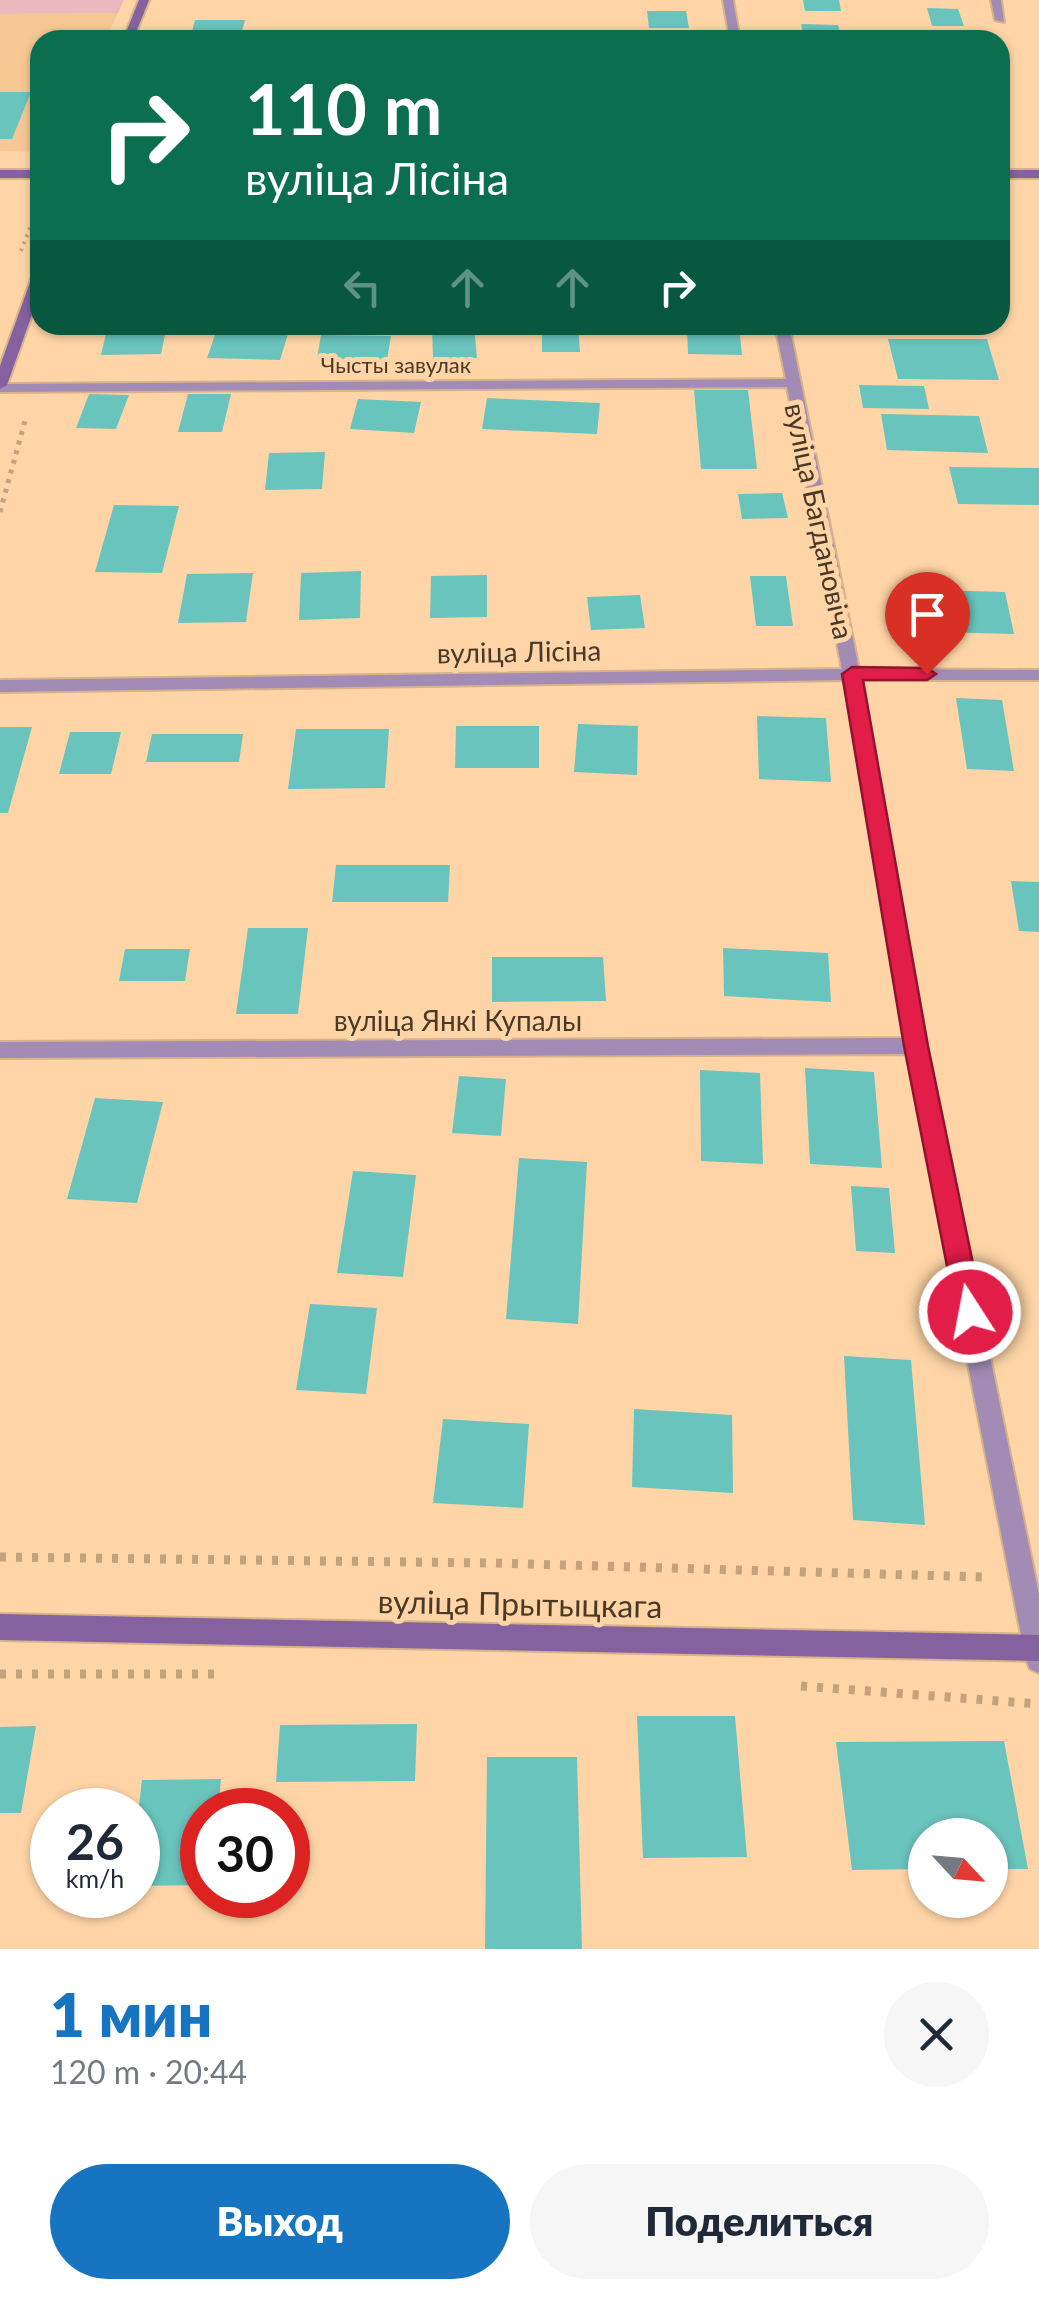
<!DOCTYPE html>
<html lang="ru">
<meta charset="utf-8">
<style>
:root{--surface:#fff;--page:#f6f6f7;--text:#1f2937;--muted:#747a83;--accent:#1674c1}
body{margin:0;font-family:Lato,sans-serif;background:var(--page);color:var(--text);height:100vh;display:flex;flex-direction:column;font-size:38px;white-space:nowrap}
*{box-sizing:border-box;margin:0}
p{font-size:32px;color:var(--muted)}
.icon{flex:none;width:55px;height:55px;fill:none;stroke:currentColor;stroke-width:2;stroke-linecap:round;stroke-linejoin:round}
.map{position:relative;height:1949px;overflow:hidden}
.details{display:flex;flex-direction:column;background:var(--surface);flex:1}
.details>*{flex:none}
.guide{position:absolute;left:30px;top:30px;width:980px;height:305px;border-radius:30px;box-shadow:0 2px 8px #0004;background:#0b6e4f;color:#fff;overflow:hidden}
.needle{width:65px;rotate:116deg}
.buttons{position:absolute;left:908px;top:1818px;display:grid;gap:20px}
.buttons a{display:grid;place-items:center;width:100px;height:100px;border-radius:50%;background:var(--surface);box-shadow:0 2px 8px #0004;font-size:50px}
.speed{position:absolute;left:30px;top:1788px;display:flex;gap:20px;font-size:50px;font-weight:700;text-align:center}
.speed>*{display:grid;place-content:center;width:130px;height:130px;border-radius:50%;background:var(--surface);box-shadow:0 2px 8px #0004;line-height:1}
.speed small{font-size:25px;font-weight:400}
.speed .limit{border:15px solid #d22;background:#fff;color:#111}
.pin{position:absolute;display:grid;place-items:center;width:85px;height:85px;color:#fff;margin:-102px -42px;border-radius:50% 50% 50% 0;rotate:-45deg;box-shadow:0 0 10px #0007}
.pin .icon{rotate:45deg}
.me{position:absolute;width:110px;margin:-55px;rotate:349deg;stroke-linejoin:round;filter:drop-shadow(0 0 8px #0008)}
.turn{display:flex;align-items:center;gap:35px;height:210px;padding:0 50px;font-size:45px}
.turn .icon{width:130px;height:130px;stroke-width:2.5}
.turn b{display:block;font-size:70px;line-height:85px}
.lanes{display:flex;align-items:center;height:95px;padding:0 50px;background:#0003;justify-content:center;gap:50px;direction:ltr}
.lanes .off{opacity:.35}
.round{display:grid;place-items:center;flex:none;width:105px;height:105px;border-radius:52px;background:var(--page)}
.headline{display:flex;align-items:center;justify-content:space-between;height:170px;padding:0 50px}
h1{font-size:60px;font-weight:800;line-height:75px;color:var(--accent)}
.button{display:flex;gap:20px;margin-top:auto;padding:20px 50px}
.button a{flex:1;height:115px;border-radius:60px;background:var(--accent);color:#fff;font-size:40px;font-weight:800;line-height:115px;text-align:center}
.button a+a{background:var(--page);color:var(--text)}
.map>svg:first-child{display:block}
.built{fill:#f7c894}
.green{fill:#eab9bf}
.building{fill:#69c4bd}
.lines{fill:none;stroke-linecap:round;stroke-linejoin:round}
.lane-casing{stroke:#d7b38b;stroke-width:4}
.street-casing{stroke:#d7b38b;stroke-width:4}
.secondary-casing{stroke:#d7b38b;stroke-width:4}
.path-far2{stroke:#c3a27d;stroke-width:4;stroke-dasharray:2.5 5;stroke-linecap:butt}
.path-far1{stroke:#c3a27d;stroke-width:5;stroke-dasharray:4 6;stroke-linecap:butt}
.path{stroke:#c3a27d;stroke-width:9;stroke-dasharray:6 10;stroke-linecap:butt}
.lane{fill:#a28bb5;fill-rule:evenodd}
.street{fill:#a28bb5;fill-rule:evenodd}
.secondary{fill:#85629f;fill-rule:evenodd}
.route{fill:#e11d48;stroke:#92132f;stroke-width:2.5}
.labels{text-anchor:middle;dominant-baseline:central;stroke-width:10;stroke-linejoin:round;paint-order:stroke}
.far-street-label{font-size:22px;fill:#4a3927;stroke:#ffd5a7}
.street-label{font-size:28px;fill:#4a3927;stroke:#ffd5a7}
.near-street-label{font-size:32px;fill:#4a3927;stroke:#ffd5a7}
</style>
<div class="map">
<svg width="1039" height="1949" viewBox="0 0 1039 1949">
<rect width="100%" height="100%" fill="#ffd5a7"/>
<polygon class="built" points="118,13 105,40 40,40 40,152 0,151 0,14"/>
<polygon class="green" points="0,0 124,0 118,13 0,14"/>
<g class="building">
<polygon points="803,0 839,0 841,11 805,11"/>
<polygon points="927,8 958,9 964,26 932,26"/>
<polygon points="647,11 686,11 689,28 649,28"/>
<polygon points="195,20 245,20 242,31 192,31"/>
<polygon points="801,24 838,25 842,40 804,40"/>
<polygon points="0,92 31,92 12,139 0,139"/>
<polygon points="108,325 167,325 161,354 101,355"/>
<polygon points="432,325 474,325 477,358 433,359"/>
<polygon points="542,325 578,325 580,352 542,352"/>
<polygon points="687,326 739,327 742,355 688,354"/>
<polygon points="216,332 288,334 280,360 207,358"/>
<polygon points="321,335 391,336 387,360 317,359"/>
<polygon points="888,339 987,339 999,380 898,379"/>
<polygon points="859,385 924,386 929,409 863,408"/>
<polygon points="694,390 748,390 757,469 701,469"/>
<polygon points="89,394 129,395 116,429 76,428"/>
<polygon points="188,394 231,394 222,432 178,432"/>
<polygon points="487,398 600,403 597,434 482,429"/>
<polygon points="358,399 421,402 414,433 350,429"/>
<polygon points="881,414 979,416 988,453 887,450"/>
<polygon points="325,452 322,489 265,490 269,453"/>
<polygon points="949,467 1039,468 1039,505 958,504"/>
<polygon points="782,493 788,518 742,519 738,494"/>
<polygon points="114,505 179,506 162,573 95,572"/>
<polygon points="361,571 360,618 299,620 301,573"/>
<polygon points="253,573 246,622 178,623 187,574"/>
<polygon points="487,575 487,617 430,618 431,576"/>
<polygon points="750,576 786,576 793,626 756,626"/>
<polygon points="932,590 1005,592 1014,634 939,632"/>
<polygon points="640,595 645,628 591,630 587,597"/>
<polygon points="956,698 1002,700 1014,771 967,769"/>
<polygon points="757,716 826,718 831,782 759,779"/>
<polygon points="578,724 638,726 637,775 574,772"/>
<polygon points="456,726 539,726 539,768 455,768"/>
<polygon points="0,727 32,727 8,813 0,813"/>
<polygon points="296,729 389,729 385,788 288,789"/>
<polygon points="70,732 121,732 111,774 59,774"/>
<polygon points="152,734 243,734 239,762 146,762"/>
<polygon points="336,865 450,865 448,902 332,902"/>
<polygon points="1011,881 1039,882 1039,932 1019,931"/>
<polygon points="248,928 308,928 298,1014 236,1014"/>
<polygon points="723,948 828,953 831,1002 724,996"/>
<polygon points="125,949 190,949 185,981 119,981"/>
<polygon points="492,957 603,957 606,1001 492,1002"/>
<polygon points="805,1068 874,1072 882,1168 810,1164"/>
<polygon points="700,1070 760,1073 763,1164 701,1161"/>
<polygon points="459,1076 506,1079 501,1136 452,1133"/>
<polygon points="95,1098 163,1102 137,1203 67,1199"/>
<polygon points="519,1158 587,1162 578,1324 506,1319"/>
<polygon points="353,1171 416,1175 403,1277 337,1273"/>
<polygon points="851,1186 889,1188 895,1253 856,1251"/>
<polygon points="310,1304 377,1308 366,1394 296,1390"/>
<polygon points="844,1356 911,1360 925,1525 853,1520"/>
<polygon points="634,1409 732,1415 733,1493 632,1487"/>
<polygon points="443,1419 529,1424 523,1508 433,1503"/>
<polygon points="637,1716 735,1716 747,1857 643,1858"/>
<polygon points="417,1724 415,1781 276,1782 280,1725"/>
<polygon points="36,1726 21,1813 0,1813 0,1727"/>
<polygon points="1004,1741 1028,1869 990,1869 990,1835 925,1835 925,1869 852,1870 836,1742"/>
<polygon points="487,1757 577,1757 582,1949 485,1949"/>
<polygon points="221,1779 218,1810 202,1810 202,1885 138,1886 138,1814 142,1780"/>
</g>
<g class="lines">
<defs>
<polygon id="lane" points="991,0 1001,0 1004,22 995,20"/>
<g id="street">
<polygon points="723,0 733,0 740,40 730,40"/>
<polygon points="775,325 789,325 859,669 1039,670 1039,680 861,680 926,1046 1039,1595 1039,1673 1030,1669 1026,1660 907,1054 0,1058 0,1042 904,1038 844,680 0,692 0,680 842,669 787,387 0,392 0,384 786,379"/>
</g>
<g id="secondary">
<polygon points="139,0 149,0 133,40 123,40"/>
<rect x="0" y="170" width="40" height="8"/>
<rect x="1000" y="170" width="39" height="8"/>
<polygon points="40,270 40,292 7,385 0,389 0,366 33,274"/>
<polygon points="0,1614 1039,1635 1039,1661 0,1640"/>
</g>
</defs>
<use href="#lane" class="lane-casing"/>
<use href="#street" class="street-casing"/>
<use href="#secondary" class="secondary-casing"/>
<polyline class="path-far2" points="21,251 40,202"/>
<polyline class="path-far1" points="0,512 26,417"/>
<g class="path">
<polyline points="0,1557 493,1563 984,1577"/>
<polyline points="0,1674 214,1674"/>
<polyline points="801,1686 1039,1704"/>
</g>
<use href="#lane" class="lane"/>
<use href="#street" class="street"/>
<use href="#secondary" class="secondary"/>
</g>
<polygon class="route" points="852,667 927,668 936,674 927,680 863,680 928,1046 983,1312 979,1321 970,1324 960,1321 956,1312 904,1046 842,674"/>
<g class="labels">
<g class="far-street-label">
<text x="396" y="364">Чысты завулак</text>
</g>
<g class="street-label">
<text transform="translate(820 521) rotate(78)">вуліца Багдановіча</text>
<text transform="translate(519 651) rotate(-1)">вуліца Лісіна</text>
<text x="458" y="1020">вуліца Янкі Купалы</text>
</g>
<g class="near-street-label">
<text transform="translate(520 1603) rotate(1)">вуліца Прытыцкага</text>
</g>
</g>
</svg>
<div class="buttons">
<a><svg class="needle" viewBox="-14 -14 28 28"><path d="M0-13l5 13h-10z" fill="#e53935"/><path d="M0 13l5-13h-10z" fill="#747a83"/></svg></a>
</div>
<div class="speed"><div>26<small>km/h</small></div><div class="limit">30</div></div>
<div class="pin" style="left:927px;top:674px;background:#d93025"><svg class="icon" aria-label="arrive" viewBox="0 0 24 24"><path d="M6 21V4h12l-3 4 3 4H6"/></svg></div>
<svg class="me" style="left:970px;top:1312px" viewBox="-20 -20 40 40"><circle r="17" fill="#e11d48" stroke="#fff" stroke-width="3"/><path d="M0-11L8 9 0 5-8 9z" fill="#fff"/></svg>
<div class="guide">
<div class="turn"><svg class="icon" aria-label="right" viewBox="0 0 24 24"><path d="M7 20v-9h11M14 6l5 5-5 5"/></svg><div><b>110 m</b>вуліца Лісіна</div></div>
<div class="lanes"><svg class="icon off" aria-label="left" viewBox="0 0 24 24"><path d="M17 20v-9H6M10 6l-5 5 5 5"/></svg><svg class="icon off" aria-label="ahead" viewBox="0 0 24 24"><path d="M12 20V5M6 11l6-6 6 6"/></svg><svg class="icon off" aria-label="ahead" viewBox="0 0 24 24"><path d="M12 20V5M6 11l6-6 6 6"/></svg><svg class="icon" aria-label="right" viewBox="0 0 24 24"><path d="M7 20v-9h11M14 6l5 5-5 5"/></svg></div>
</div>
</div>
<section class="details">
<div class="headline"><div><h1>1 мин</h1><p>120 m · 20:44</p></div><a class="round"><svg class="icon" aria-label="close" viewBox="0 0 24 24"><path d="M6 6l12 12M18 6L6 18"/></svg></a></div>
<div class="button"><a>Выход</a><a>Поделиться</a></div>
</section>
